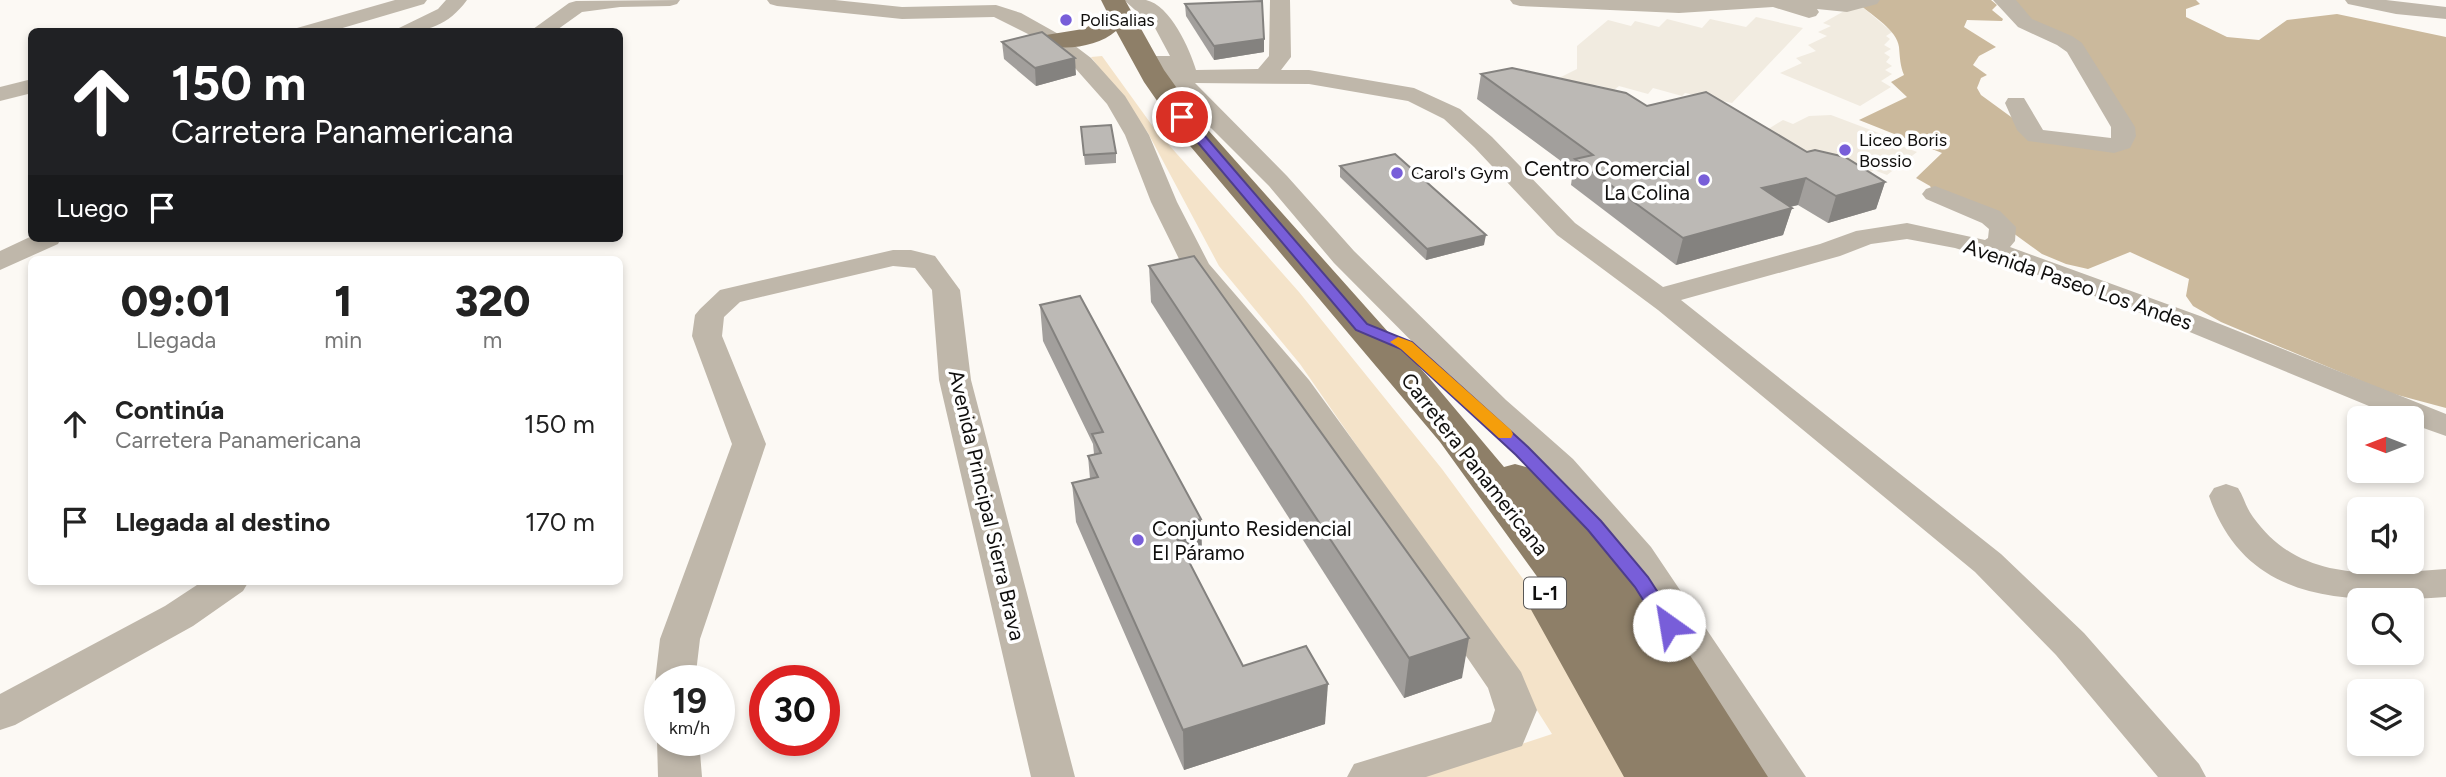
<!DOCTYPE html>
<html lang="es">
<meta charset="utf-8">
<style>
:root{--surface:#fff;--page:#f6f6f6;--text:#222;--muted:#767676}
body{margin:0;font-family:Figtree,sans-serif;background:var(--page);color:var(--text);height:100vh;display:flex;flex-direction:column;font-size:26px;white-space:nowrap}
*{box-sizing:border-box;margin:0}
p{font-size:23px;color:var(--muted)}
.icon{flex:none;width:38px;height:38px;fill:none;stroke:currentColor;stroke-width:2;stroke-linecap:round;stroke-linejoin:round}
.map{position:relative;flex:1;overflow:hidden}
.side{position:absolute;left:28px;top:256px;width:595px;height:329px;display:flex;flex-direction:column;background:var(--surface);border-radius:10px;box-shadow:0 4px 10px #0003}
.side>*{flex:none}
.banner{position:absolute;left:28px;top:28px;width:595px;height:214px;border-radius:10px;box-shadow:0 4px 10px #0003;background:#202124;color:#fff;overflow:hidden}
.needle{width:46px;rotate:270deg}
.tools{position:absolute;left:2347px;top:406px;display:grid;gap:14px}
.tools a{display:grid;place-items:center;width:77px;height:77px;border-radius:10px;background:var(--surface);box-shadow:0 4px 10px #0003;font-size:35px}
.speed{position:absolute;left:644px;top:665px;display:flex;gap:14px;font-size:35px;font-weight:700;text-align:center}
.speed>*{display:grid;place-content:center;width:91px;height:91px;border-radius:50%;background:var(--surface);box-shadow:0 4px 10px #0003;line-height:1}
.speed small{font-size:18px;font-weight:400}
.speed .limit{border:10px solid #d22;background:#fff;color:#111}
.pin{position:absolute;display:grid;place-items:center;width:60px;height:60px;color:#fff;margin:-30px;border:4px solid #fff;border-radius:50%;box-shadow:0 2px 7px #0007}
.me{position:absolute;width:77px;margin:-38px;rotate:328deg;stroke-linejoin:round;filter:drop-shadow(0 0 5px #0008)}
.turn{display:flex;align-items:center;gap:24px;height:147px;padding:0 28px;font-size:32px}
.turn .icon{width:91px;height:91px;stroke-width:2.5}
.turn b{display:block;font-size:49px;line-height:60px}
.then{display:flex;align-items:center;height:66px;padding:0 28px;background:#0003;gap:14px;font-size:26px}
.eta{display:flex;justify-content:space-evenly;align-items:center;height:119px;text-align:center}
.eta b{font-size:42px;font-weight:800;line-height:49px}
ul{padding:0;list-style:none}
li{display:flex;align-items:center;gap:21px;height:98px;padding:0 28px}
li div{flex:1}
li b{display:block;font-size:26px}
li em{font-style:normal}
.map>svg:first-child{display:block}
.built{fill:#f1ebe0}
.green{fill:#f4e3c9}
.forest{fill:#cbb99c}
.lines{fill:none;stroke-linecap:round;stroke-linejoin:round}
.minor{fill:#bfb7aa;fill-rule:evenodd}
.major{fill:#8e7f68;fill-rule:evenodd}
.wall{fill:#a29f9c}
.shaded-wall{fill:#84827f}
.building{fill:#bcb9b5;stroke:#84827f;stroke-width:2}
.route{fill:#785ed9;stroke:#4e3d8d;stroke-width:2}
.slow{fill:#f59e0b}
.poi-dot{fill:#785ed9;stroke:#fff;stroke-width:2.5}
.labels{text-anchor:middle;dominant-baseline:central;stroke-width:7;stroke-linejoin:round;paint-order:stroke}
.far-poi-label{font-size:18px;fill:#100f0e;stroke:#fff;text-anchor:start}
.shield{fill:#fff;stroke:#585756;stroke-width:2}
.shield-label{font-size:19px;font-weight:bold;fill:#100f0e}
.poi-label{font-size:21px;fill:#100f0e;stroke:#fff;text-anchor:end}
.street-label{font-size:21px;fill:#100f0e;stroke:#fff}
</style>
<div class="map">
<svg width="2446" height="777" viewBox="0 0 2446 777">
<rect width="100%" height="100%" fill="#fcf9f4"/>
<g class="built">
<polygon points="1860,5 1892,32 1886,36 1890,39 1884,45 1891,49 1884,53 1890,57 1886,62 1892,66 1885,70 1892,74 1881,81 1891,87 1860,106 1780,73 1802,63 1796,58 1816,51 1808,45 1827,36 1818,32 1831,26 1823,23 1853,6"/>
<polygon points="1756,17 1803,28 1732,103 1685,93 1682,96 1653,88 1648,94 1619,86 1614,90 1597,85 1590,88 1557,79 1577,69 1577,46 1608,20 1631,26 1635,21 1659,27 1667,19 1702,28 1710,19 1746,27"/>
<polygon points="1831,115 1900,141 1896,144 1917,152 1887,175 1874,170 1854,181 1765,131 1783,120 1793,124 1809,116"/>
</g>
<polygon class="green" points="1102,56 1154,128 1299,292 1442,469 1537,598 1633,777 1421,777 1552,734 1500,652 1300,364 1219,266 1148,133 1091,57"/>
<path class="forest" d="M 1870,0 L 1991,0 L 1997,5 L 1992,10 L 2003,19 L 2002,21 L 1967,20 L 1964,27 L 1996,47 L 1979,56 L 1973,65 L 1987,75 L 1981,78 L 1977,88 L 1981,95 L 2029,130 L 2121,143 L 2078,49 L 2001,0 L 2196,0 L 2200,4 L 2186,9 L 2186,17 L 2227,37 L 2259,40 L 2287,20 L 2337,14 L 2446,37 L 2446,408 L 2390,393 L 2221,322 L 2193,306 L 2186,296 L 2189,279 L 2130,252 L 2088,269 L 2066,264 L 2042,254 L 1991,217 L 1935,194 L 1930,186 L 1916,178 L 1942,153 L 1859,120 L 1907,97 L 1891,82 L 1904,75 C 1900,65 1900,58 1899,47 C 1897,30 1873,16 1860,5 Z"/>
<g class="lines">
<g class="minor">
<polygon points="395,0 427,0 424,4 329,32 294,32 297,28"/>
<path d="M 446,0 L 467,0 C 448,26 427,32 396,32 L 399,28 L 438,9 Z"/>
<polygon points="680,0 677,4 670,6 620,7 582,12 554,32 529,32 569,3 576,1"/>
<polygon points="767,0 835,0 902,7 996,5 1021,13 1062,36 1091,58 1125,96 1149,135 1177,202 1209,264 1309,380 1521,672 1537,710 1522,746 1426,777 1347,777 1354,764 1491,722 1495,710 1488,688 1287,394 1183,267 1151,202 1125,135 1107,104 1075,68 1048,44 994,17 902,19 777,6 770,4"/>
<path d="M 1124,0 C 1131,0 1140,0 1146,0 C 1170,5 1190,49 1196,70 L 1258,69 L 1269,56 L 1270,0 L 1290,0 L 1291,57 L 1281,70 L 1309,70 L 1414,88 L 1460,109 L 1492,137 L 1575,223 L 1663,287 L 1820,244 L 1856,231 L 1907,223 L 1985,240 L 1988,238 L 1989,229 L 1982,223 L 1926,199 L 1922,194 L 1926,189 L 1935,186 L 2000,211 L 2016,227 L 2015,241 L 2010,247 L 2200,316 L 2446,414 L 2446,436 L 2412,424 L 2412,418 L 2398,418 L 2180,328 L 2022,269 L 1955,248 L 1907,239 L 1871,244 L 1840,256 L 1681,300 L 2001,554 L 2084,633 L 2199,764 L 2206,777 L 2158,777 L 2056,655 L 1975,572 L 1658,310 L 1557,235 L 1474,147 L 1444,119 L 1408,101 L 1309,84 L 1195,83 L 1287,176 L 1354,251 L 1506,400 L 1573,459 L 1651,547 L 1806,777 L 1761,777 L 1625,565 L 1549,475 L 1484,414 L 1334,263 L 1269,186 L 1196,113 L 1171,84 L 1159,82 L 1156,77 L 1161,72 L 1153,61 L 1156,56 L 1170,56 L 1155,28 Z"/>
<polygon points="1510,0 1880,0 1877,4 1847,12 1817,9 1819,12 1816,16 1809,18 1773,7 1679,13 1520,6 1513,4"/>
<polygon points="1993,0 2016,0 2032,19 2072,36 2082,43 2135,127 2136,136 2130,148 2114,153 2028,141 2017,130 2005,103 2008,98 2024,98 2043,130 2111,138 2111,127 2067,52 2057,45 2018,27"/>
<polygon points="2345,0 2386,0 2446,7 2446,19 2396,14 2348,4"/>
<polygon points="32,79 32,93 0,101 0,87"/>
<polygon points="32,236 32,238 61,238 58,244 0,270 0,251"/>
<polygon points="893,250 911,250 935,256 960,290 971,380 1075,777 1031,777 939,380 932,290 915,268 893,266 740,302 724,317 722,336 766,444 700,639 695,681 660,681 660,690 655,681 660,639 732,444 692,336 695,315 700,309 720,290"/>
<path d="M 2226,484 L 2238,488 C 2244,497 2246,508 2253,517 C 2301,584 2374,574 2446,569 L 2446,597 C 2350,603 2247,606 2209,496 L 2214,488 Z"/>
<polygon points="203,581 249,581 243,591 193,626 15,725 0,730 0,694 165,606"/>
<polygon points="660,735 660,740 699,740 702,777 658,777 657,740"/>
</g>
<path class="major" d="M 1101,0 L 1125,0 L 1164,70 L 1201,122 L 1430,379 L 1504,467 L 1515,464 L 1530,468 L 1583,523 L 1675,632 L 1768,777 L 1624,777 L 1524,597 L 1531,585 L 1541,582 L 1440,442 L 1180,134 L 1144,82 L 1116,31 C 1099,46 1067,51 1046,45 L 1042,40 L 1046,35 L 1083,29 L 1109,16 Z"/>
</g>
<g class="wall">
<polygon points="1185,4 1264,39 1264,52 1214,60 1186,16"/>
<polygon points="1002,42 1076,75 1036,86 1004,59"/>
<polygon points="1481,74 1647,106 1807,152 1885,182 1876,209 1828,223 1798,205 1790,207 1792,208 1783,235 1676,265 1571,185 1573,170 1477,99"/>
<polygon points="1081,127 1116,153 1116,163 1085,165"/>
<polygon points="1340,166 1484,245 1426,260 1340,177"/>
<polygon points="1149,266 1462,678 1404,698 1151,302"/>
<polygon points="1040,305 1201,519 1202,558 1189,561 1243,666 1325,724 1184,770 1076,522 1072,483 1090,479 1088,456 1094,454 1093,444 1043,341"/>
</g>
<g class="shaded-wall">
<polygon points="1264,39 1264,52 1214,60 1214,46"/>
<polygon points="1075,58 1076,75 1036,86 1035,68"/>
<polygon points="1806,178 1798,205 1754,215 1762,188"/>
<polygon points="1885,182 1876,209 1828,223 1836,196"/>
<polygon points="1792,208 1783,235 1676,265 1683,238"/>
<polygon points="1486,235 1484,245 1426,260 1427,249"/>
<polygon points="1201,519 1202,558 1172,566 1171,527"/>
<polygon points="1469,638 1462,678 1404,698 1409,658"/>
<polygon points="1328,684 1325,724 1184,770 1183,730"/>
</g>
<g class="building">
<polygon points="1262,1 1264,39 1214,46 1185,4"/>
<polygon points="1042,32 1075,58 1035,68 1002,42"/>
<polygon points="1512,68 1626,93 1647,106 1706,92 1807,152 1815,150 1845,157 1885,182 1836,196 1806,178 1762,188 1792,208 1683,238 1575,159 1593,155 1481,74"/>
<polygon points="1111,125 1116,153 1084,155 1081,127"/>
<polygon points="1395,154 1486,235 1427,249 1340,166"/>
<polygon points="1194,256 1469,638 1409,658 1149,266"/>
<polygon points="1080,296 1201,519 1171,527 1243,666 1306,646 1328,684 1183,730 1072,483 1098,477 1088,456 1101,453 1092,434 1103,432 1040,305"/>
</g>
<polygon class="route" points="1182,113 1186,114 1367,324 1412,342 1528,447 1601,521 1648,577 1679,625 1676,630 1669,632 1662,630 1635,587 1588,530 1516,455 1401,349 1356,330 1178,119 1176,117"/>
<polygon class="slow" points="1398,337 1412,342 1511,430 1513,434 1511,438 1499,438 1401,349 1390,342"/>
<g class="poi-dot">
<circle cx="1066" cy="20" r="7"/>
<circle cx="1845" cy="150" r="7"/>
<circle cx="1397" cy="173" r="7"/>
<circle cx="1704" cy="180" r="7"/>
<circle cx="1138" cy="540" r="7"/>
</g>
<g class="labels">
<g class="far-poi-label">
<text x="1080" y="20">PoliSalias</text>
<text x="1859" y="140">Liceo Boris<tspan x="1859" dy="21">Bossio</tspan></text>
<text x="1411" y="173">Carol's Gym</text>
</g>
<rect class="shield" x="1524" y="577.5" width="42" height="31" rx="5"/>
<g class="shield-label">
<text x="1545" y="593">L-1</text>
</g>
<g class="poi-label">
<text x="1690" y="168">Centro Comercial<tspan x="1690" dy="24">La Colina</tspan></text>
<text x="1152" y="528" text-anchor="start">Conjunto Residencial<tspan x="1152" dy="24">El Páramo</tspan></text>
</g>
<g class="street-label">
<text transform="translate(2078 284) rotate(19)">Avenida Paseo Los Andes</text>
<text transform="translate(1475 464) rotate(52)">Carretera Panamericana</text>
<text transform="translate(987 505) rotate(77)">Avenida Principal Sierra Brava</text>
</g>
</g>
</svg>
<div class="tools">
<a><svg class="needle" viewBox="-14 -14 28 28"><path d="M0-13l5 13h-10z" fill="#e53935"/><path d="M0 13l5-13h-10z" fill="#767676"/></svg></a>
<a><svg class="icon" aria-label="sound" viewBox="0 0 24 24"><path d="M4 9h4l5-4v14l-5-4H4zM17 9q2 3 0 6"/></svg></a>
<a><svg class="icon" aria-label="search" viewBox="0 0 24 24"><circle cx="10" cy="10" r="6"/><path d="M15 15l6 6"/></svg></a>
<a><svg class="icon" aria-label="layers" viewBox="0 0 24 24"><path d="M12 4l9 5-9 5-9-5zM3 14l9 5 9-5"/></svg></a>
</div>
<div class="speed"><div>19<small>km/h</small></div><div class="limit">30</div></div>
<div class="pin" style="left:1182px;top:117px;background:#d93025"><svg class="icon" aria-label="arrive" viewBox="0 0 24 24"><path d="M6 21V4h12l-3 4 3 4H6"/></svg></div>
<svg class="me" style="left:1669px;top:625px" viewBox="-20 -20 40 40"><circle r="19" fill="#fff"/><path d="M0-13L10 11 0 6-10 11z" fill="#785ed9"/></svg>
<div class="banner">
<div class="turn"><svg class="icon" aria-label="ahead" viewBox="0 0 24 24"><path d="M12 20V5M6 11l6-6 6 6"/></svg><div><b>150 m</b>Carretera Panamericana</div></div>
<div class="then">Luego<svg class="icon" aria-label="arrive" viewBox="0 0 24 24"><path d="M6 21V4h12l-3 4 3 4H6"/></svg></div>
</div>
<section class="side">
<div class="eta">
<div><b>09:01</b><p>Llegada</p></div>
<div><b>1</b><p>min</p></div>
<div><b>320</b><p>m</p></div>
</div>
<ul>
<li><svg class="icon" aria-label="ahead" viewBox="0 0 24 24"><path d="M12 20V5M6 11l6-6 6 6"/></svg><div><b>Continúa</b><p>Carretera Panamericana</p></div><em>150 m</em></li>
<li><svg class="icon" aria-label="arrive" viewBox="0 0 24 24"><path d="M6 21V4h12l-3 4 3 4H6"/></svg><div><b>Llegada al destino</b></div><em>170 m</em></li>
</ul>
</section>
</div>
